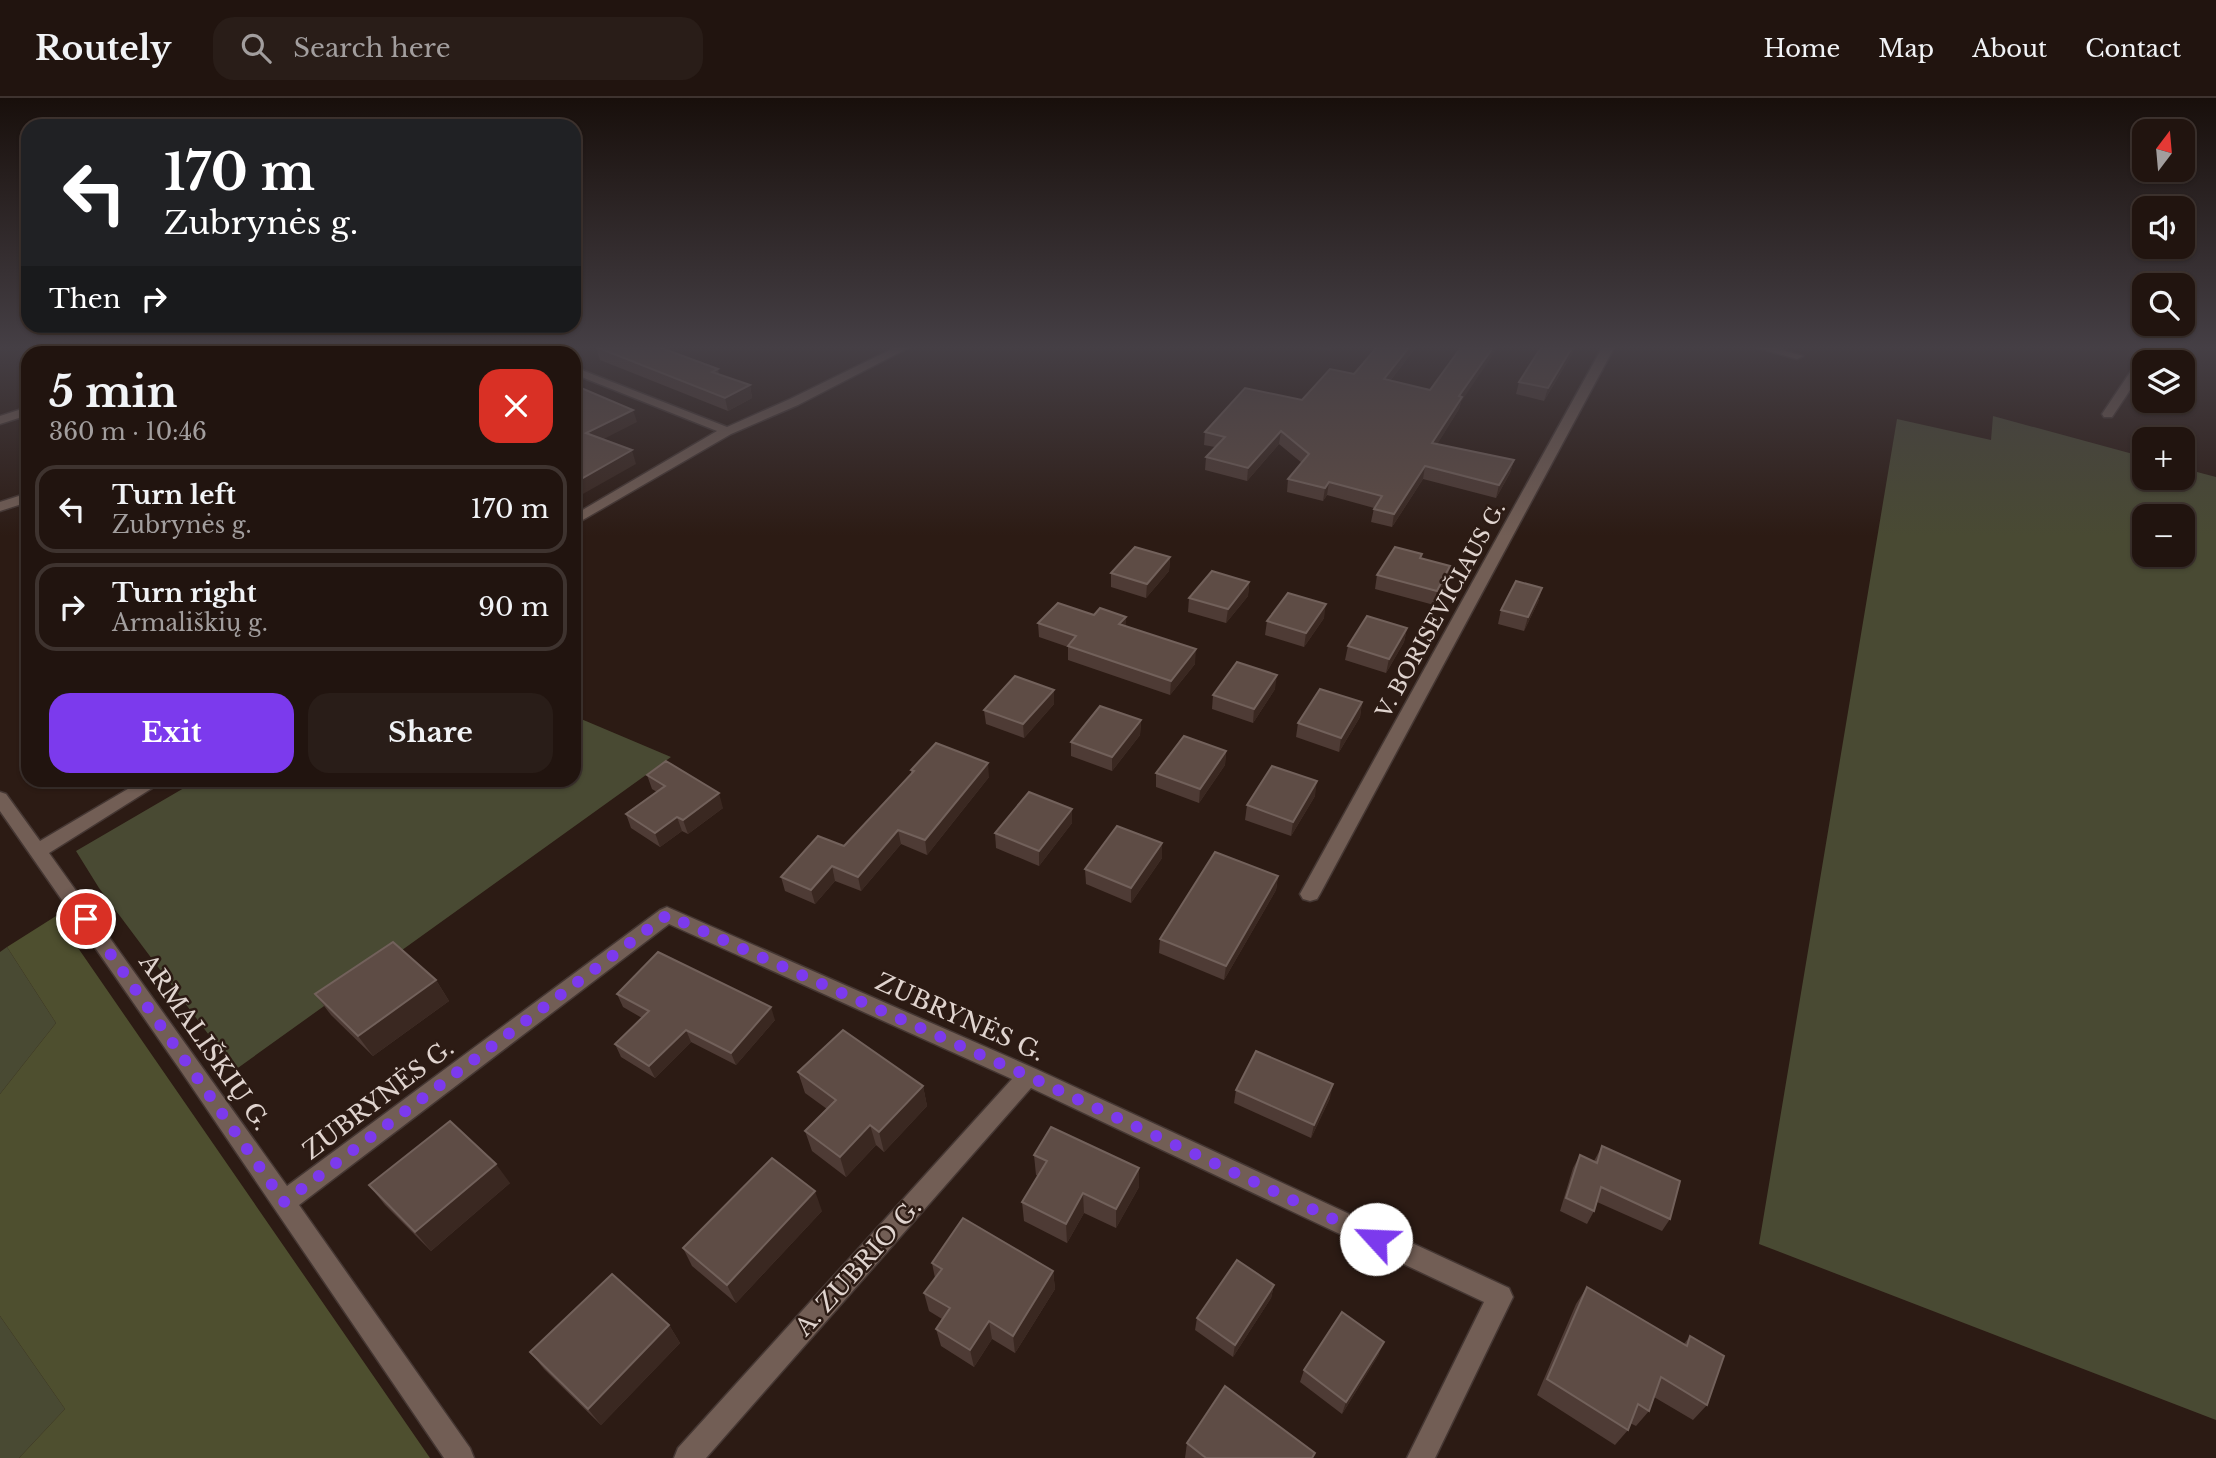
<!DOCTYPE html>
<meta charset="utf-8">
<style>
:root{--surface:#21140f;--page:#291d18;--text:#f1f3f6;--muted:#a29e9e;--line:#3e332f;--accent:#7c3aed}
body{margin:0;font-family:"Libre Baskerville",serif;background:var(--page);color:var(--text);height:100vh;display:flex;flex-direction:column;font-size:26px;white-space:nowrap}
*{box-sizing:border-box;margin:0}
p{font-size:23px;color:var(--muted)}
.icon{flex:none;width:38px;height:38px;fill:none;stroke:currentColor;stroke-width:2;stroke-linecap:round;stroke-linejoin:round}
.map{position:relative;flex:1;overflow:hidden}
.drawer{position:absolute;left:21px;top:248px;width:560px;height:441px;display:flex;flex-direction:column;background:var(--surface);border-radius:21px;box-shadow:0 2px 5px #0004,0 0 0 2px var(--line)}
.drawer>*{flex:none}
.top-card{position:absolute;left:21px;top:21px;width:560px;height:214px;border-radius:21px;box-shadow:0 2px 5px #0004,0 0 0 2px var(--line);background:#202124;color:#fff;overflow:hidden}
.needle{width:46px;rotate:16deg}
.buttons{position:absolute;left:2132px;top:21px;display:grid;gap:14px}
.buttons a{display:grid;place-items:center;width:63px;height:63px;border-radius:14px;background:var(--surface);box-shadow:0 2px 5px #0004,0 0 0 2px var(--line);font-size:35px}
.pin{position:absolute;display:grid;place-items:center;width:60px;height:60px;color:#fff;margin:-30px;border:4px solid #fff;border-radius:50%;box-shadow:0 2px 7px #0007}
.me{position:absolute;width:77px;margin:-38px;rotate:295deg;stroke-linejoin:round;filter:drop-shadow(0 0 5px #0008)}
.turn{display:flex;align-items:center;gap:24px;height:147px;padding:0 28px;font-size:32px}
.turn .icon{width:91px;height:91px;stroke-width:2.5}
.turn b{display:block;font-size:49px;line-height:60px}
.then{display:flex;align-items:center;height:66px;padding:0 28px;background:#0003;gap:14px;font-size:26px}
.round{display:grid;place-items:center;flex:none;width:74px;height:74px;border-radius:21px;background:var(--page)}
.summary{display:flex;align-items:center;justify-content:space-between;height:119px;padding:0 28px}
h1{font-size:42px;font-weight:800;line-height:52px}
.cta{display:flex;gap:14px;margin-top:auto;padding:14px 28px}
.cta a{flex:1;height:80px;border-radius:21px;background:var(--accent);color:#fff;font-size:28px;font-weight:800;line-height:80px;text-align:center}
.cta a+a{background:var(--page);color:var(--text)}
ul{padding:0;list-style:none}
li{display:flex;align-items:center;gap:21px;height:88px;margin:0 14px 10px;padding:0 14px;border:4px solid var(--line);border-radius:21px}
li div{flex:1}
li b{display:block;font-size:26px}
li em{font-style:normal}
header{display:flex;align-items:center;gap:42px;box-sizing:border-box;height:98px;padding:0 35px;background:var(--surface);border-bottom:2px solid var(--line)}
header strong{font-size:33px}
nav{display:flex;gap:38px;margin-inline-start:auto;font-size:24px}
.search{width:490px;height:63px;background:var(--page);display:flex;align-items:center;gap:18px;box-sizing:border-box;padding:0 24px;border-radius:21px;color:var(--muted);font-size:26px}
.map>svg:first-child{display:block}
.green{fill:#494a33;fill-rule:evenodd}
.forest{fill:#4e4f2f}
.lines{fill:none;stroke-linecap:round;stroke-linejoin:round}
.minor-casing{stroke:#453733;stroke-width:3}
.minor{fill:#725e55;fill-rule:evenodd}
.wall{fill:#4e3b35}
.shaded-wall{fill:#3a2821}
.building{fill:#5e4c45;stroke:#72615b;stroke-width:2}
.route{stroke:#7c3aed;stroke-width:12;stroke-dasharray:0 21.6}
.labels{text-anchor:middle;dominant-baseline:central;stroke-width:5;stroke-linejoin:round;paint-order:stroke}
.street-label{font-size:21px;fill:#e0d4cf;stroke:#2c1b14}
.near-street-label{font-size:24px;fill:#e0d4cf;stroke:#2c1b14}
</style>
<header>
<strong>Routely</strong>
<div class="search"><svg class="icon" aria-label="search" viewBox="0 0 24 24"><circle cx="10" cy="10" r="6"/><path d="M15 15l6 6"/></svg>Search here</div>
<nav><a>Home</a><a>Map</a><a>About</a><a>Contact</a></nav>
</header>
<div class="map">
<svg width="2216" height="1360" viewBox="0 0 2216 1360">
<rect width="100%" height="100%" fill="#2c1b14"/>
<g class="green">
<path d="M 1993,318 L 2144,359 L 2144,380 L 2182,380 L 2182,370 L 2216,379 L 2216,1322 L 1759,1146 L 1897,321 L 1991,342 ZM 2144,418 L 2182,418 L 2182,457 L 2144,457 Z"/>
<polygon points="574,618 671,659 235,972 99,790 76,753 196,683 574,682"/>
<polygon points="7,849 56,925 0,996 0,854"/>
<polygon points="0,1218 65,1311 19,1360 0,1360"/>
</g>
<polygon class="forest" points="56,818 430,1360 19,1360 65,1311 0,1218 0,996 56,925 7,849"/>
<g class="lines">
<defs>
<g id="minor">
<polygon points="227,248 243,248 225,256 207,256"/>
<polygon points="898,248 912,248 798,307 731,336 574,427 574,417 717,333 574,276 574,269 727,329 790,301"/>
<polygon points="1603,248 1615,248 1320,796 1317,801 1310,803 1303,801 1300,796"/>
<polygon points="1751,248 1769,248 1803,258 1797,261"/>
<polygon points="2154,248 2167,248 2148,264 2144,264 2144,271 2112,319 2104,319 2102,316 2143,255"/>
<polygon points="28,309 28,317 0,326 0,318"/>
<polygon points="28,395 28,404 0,413 0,404"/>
<polygon points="143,682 165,682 49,755 287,1088 660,812 667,809 1036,971 1509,1190 1513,1199 1435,1360 1407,1360 1484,1204 1031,990 706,1360 674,1360 678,1350 1012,981 669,826 299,1107 470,1350 474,1360 444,1360 181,973 0,713 0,694 6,696 40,743"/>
</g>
</defs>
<use href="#minor" class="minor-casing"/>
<use href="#minor" class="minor"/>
</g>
<g class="wall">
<polygon points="268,248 374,248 375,251 362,256 285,256 283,255 279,256"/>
<polygon points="1305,248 1334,248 1330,253"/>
<polygon points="1417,248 1390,283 1461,304 1459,311 1437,346 1514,362 1510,375 1496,400 1423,381 1392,429 1371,424 1374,410 1327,397 1323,403 1287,394 1288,381 1302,365 1279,346 1247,383 1205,372 1206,359 1215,349 1204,347 1205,334 1302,302 1354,276"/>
<polygon points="596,249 718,271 719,276 750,287 752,300 728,313 600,262"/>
<polygon points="1576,249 1544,303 1516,296 1519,284"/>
<polygon points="1170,459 1169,473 1146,500 1111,489 1111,475"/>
<polygon points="1421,461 1450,468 1447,482 1434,507 1375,491 1377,477"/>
<polygon points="1249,484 1248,498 1226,525 1188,514 1189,500"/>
<polygon points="1542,490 1538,504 1524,533 1498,526 1501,512"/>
<polygon points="1094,517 1126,519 1126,529 1195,566 1170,597 1068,562 1068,549 1039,539 1038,525"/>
<polygon points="1324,520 1304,549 1265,537 1267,523"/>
<polygon points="1407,530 1404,544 1386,575 1345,562 1348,548"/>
<polygon points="1275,591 1253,625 1212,611 1213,597"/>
<polygon points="1054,592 1054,606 1024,640 986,626 984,612"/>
<polygon points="1362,604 1360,619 1339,654 1296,639 1298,625"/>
<polygon points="1141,622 1140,637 1112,673 1071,658 1071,644"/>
<polygon points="1226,653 1225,667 1199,705 1156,689 1156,675"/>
<polygon points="911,672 989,679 927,757 901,746 861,793 835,783 815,806 785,793 781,779 844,748 911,676"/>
<polygon points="647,677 723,710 688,736 682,733 660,749 631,730 626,716 657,694 652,691"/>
<polygon points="1315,698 1291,738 1245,722 1247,707"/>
<polygon points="1072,711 1072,725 1039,768 996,750 995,735"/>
<polygon points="1162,745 1162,760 1131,805 1086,786 1085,771"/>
<polygon points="1278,778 1276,792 1224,882 1159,855 1160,841"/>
<polygon points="436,882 449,903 373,958 331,917 315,896"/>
<polygon points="617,896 775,922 736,967 691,944 655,980 621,959 615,946 642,920 623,909"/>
<polygon points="798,974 923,988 927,1008 884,1054 876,1047 846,1079 812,1053 805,1033 827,1011 805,995"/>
<polygon points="1236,992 1330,1000 1311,1040 1234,1005"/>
<polygon points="1602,1048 1670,1121 1662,1133 1597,1104 1594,1113 1587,1126 1560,1113 1573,1070 1580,1057 1594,1063"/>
<polygon points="1034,1057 1139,1089 1116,1130 1084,1115 1067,1145 1024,1123 1022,1104 1038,1078 1036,1077"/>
<polygon points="510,1085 431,1153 385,1107 369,1087"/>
<polygon points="822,1113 736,1205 692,1168 683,1150"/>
<polygon points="932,1165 1053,1173 1055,1191 1015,1255 992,1241 974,1269 941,1248 936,1231 942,1221 929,1213 924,1195 935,1180"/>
<polygon points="1274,1187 1271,1200 1233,1259 1195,1232 1197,1220"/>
<polygon points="1587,1189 1684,1246 1690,1238 1707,1307 1693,1322 1654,1299 1649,1313 1636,1328 1630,1325 1628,1332 1615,1347 1537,1297 1576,1206"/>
<polygon points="669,1227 680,1245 601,1327 544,1271 530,1254"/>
<polygon points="1379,1256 1342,1316 1300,1284 1304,1272"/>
<polygon points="1187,1345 1315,1355 1313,1360 1185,1360"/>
</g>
<g class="shaded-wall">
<polygon points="275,248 280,248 283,255 279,256"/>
<polygon points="353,248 374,248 375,251 362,256 329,256"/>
<polygon points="1410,248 1417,248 1382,293 1384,281"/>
<polygon points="1494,248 1499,248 1461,304 1459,311 1430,358 1432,345 1459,298"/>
<polygon points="1573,248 1576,248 1544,303 1548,290"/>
<polygon points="750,287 752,300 728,313 725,300"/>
<polygon points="633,312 637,324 590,348 586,335"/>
<polygon points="1281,333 1279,346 1247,383 1248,370"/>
<polygon points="632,352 636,366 574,401 574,385"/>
<polygon points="1514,362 1510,375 1496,400 1499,387"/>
<polygon points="1425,368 1423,381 1392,429 1394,416"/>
<polygon points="1329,384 1327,397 1323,403 1325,390"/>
<polygon points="1170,459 1169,473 1146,500 1147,486"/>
<polygon points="1450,468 1447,482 1434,507 1437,493"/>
<polygon points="1249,484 1248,498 1226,525 1228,511"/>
<polygon points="1542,490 1538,504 1524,533 1528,519"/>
<polygon points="1326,506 1324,520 1304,549 1306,535"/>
<polygon points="1126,519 1126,533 1119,526"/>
<polygon points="1407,530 1404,544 1386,575 1389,561"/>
<polygon points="1196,551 1195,566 1170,597 1171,583"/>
<polygon points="1277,577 1275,591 1253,625 1254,611"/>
<polygon points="1054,592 1054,606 1024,640 1023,626"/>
<polygon points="1362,604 1360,619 1339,654 1341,640"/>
<polygon points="1141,622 1140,637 1112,673 1112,659"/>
<polygon points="1226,653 1225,667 1199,705 1200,691"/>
<polygon points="988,665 989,679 927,757 925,742"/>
<polygon points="1317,683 1315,698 1291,738 1293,724"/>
<polygon points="719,695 723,710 688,736 683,722"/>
<polygon points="1072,711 1072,725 1039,768 1039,753"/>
<polygon points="677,719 682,733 660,749 655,735"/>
<polygon points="898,732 901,746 861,793 858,779"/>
<polygon points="1162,745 1162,760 1131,805 1131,790"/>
<polygon points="832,768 835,783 815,806 811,792"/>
<polygon points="1278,778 1276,792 1224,882 1226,868"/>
<polygon points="436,882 449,903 373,958 358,938"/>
<polygon points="771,909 775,922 736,967 731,955"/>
<polygon points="686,932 691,944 655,980 649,968"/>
<polygon points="1333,986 1330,1000 1311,1040 1314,1027"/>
<polygon points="923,988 927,1008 884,1054 879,1034"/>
<polygon points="870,1027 876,1047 846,1079 840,1059"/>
<polygon points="496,1066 510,1085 431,1153 415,1134"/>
<polygon points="1139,1070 1139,1089 1116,1130 1116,1111"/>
<polygon points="815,1093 822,1113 736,1205 727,1187"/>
<polygon points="1083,1095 1084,1115 1067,1145 1066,1126"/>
<polygon points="1053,1173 1055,1191 1015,1255 1013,1238"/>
<polygon points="1274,1187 1271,1200 1233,1259 1235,1247"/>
<polygon points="989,1223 992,1241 974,1269 970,1252"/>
<polygon points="669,1227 680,1245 601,1327 588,1311"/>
<polygon points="1384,1244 1379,1256 1342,1316 1346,1304"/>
</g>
<g class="building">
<polygon points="282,248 353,248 329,256 296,256"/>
<polygon points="600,248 656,248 718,271 712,274 750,287 725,300 596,249"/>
<polygon points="1378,248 1410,248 1384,281 1430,292 1462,248 1494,248 1459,298 1462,299 1432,345 1514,362 1499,387 1425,368 1394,416 1374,411 1382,398 1329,384 1325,390 1288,381 1309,356 1281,333 1248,370 1206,359 1225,339 1205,334 1245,290 1302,302 1330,271 1354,276"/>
<polygon points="1542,248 1573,248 1548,290 1519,284"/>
<polygon points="574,287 633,312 586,335 632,352 574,385"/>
<polygon points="1135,449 1170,459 1147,486 1111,475"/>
<polygon points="1395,449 1422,456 1420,460 1450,468 1437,493 1377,477"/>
<polygon points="1212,473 1249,484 1228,511 1189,500"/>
<polygon points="1516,483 1542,490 1528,519 1501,512"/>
<polygon points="1288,495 1326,506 1306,535 1267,523"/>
<polygon points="1058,505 1094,517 1100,510 1126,519 1119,526 1196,551 1171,583 1068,548 1076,538 1038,525"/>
<polygon points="1367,518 1407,530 1389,561 1348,548"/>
<polygon points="1237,564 1277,577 1254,611 1213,597"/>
<polygon points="1015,578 1054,592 1023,626 984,612"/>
<polygon points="1320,591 1362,604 1341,640 1298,625"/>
<polygon points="1100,608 1141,622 1112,659 1071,644"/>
<polygon points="1184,638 1226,653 1200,691 1156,675"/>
<polygon points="936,645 988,665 925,742 898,732 858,779 832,768 811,792 781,779 818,738 844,748 914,673 911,672"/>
<polygon points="666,663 719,695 683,722 677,719 655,735 626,716 665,688 647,677"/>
<polygon points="1272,668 1317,683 1293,724 1247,707"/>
<polygon points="1029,694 1072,711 1039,753 995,735"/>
<polygon points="1117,728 1162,745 1131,790 1085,771"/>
<polygon points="1215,754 1278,778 1226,868 1160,841"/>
<polygon points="393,844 436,882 358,938 315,896"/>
<polygon points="658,854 771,909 731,955 686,932 649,968 615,946 649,913 617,896"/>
<polygon points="843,932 923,988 879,1034 870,1027 840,1059 805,1033 836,1002 798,974"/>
<polygon points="1256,953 1333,986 1314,1027 1236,992"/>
<polygon points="450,1023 496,1066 415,1134 369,1087"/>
<polygon points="1051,1029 1139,1070 1116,1111 1083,1095 1066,1126 1022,1104 1047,1063 1034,1057"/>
<polygon points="1602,1048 1680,1083 1670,1121 1601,1089 1594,1113 1566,1100 1580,1057 1597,1065"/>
<polygon points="772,1060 815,1093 727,1187 683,1150"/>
<polygon points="963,1120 1053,1173 1013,1238 989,1223 970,1252 936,1231 950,1210 924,1195 942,1171 932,1165"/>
<polygon points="1237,1162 1274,1187 1235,1247 1197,1220"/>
<polygon points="612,1176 669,1227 588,1311 530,1254"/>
<polygon points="1587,1189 1687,1248 1690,1238 1724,1258 1707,1307 1661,1279 1649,1313 1638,1306 1628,1332 1547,1281"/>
<polygon points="1342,1214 1384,1244 1346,1304 1304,1272"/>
<polygon points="1225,1288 1315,1355 1312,1360 1206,1360 1187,1345"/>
</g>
<linearGradient id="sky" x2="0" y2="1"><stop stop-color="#180f0b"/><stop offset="0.57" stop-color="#453f45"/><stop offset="1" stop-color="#453f45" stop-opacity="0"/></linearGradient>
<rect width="2216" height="438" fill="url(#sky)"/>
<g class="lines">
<polyline class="route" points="86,821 284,1104 667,817 1028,978 1376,1141"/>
</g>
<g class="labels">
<g class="street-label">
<text transform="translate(1441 512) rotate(-61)">V. BORISEVIČIAUS G.</text>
</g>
<g class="near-street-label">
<text transform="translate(960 919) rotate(24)">ZUBRYNĖS G.</text>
<text transform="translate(205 944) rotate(55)">ARMALIŠKIŲ G.</text>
<text transform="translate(378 1001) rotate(-37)">ZUBRYNĖS G.</text>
<text transform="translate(858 1169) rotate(-48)">A. ZUBRIO G.</text>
</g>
</g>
</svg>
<div class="buttons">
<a><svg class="needle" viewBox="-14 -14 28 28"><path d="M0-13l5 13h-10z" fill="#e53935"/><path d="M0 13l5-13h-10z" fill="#a29e9e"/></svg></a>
<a><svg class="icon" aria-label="sound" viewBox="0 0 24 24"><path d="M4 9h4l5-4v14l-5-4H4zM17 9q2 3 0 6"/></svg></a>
<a><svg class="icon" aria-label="search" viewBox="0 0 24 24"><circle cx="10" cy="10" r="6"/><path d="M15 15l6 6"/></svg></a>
<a><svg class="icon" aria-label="layers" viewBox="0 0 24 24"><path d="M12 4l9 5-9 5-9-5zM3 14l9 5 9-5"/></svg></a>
<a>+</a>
<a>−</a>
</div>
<div class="pin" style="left:86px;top:821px;background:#d93025"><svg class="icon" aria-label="arrive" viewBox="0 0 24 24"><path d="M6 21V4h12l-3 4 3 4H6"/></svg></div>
<svg class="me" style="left:1376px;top:1141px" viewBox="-20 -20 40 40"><circle r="19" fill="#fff"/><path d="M0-13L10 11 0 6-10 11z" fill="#7c3aed"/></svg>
<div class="top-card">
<div class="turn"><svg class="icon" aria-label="left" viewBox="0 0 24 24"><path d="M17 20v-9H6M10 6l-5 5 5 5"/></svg><div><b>170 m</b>Zubrynės g.</div></div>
<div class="then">Then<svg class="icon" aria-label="right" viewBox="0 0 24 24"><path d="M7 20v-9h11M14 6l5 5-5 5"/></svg></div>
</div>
<section class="drawer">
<div class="summary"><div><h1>5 min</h1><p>360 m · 10:46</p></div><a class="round" style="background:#d93025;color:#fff"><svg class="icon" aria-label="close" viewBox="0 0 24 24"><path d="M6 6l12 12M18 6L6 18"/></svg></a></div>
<ul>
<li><svg class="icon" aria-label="left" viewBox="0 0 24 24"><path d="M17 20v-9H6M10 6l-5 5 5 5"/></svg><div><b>Turn left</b><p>Zubrynės g.</p></div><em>170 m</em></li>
<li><svg class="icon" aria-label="right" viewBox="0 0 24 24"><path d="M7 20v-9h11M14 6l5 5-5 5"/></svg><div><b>Turn right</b><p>Armališkių g.</p></div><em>90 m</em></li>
</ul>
<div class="cta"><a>Exit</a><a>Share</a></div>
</section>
</div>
